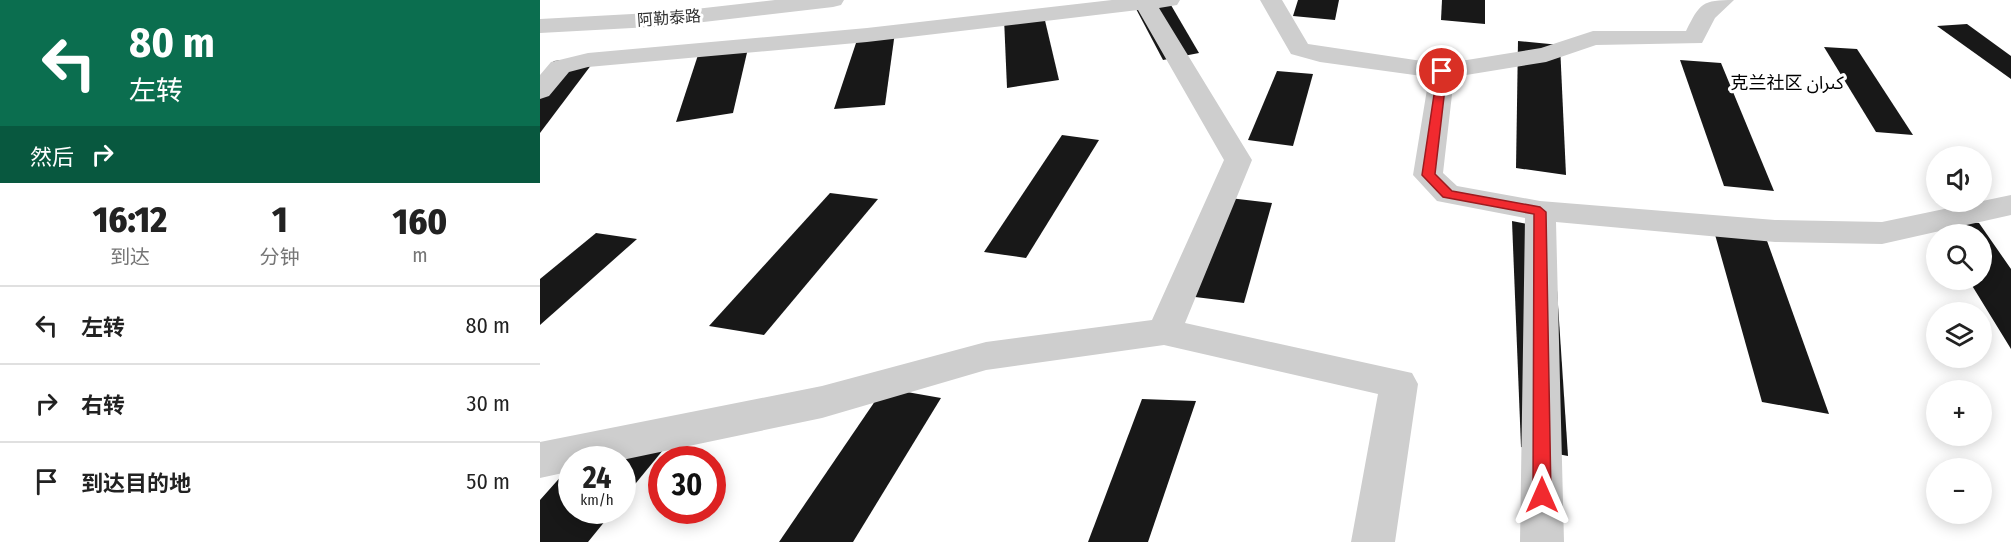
<!DOCTYPE html>
<html lang="zh">
<meta charset="utf-8">
<style>
:root{--surface:#fff;--page:#f6f6f6;--text:#222;--muted:#767676;--line:#e0e0e0}
body{margin:0;font-family:"Fira Sans Condensed","Noto Sans Arabic","Noto Sans SC",sans-serif;background:var(--page);color:var(--text);height:100vh;display:flex;flex-direction:column;font-size:22px;white-space:nowrap}
*{box-sizing:border-box;margin:0}
p{font-size:20px;color:var(--muted)}
.icon{flex:none;width:33px;height:33px;fill:none;stroke:currentColor;stroke-width:2;stroke-linecap:round;stroke-linejoin:round}
.map{position:relative;flex:1;overflow:hidden}
.details{display:flex;flex-direction:column;background:var(--surface);width:540px}
.details>*{flex:none}
.hud{background:#0b6e4f;color:#fff;overflow:hidden}
.buttons{position:absolute;left:1386px;top:146px;display:grid;gap:12px}
.buttons a{display:grid;place-items:center;width:66px;height:66px;border-radius:50%;background:var(--surface);box-shadow:0 3px 15px #0003;font-size:30px}
.speed{position:absolute;left:18px;top:446px;display:flex;gap:12px;font-size:30px;font-weight:700;text-align:center}
.speed>*{display:grid;place-content:center;width:78px;height:78px;border-radius:50%;background:var(--surface);box-shadow:0 3px 15px #0003;line-height:1}
.speed small{font-size:15px;font-weight:400}
.speed .limit{border:9px solid #d22;background:#fff;color:#111}
.pin{position:absolute;display:grid;place-items:center;width:51px;height:51px;color:#fff;margin:-26px;border:3px solid #fff;border-radius:50%;box-shadow:0 2px 6px #0007}
.me{position:absolute;width:66px;margin:-33px;rotate:0deg;stroke-linejoin:round;filter:drop-shadow(0 0 4px #0008)}
.turn{display:flex;align-items:center;gap:21px;height:126px;padding:0 30px;font-size:27px}
.turn .icon{width:78px;height:78px;stroke-width:2.5}
.turn b{display:block;font-size:42px;line-height:51px}
.then{display:flex;align-items:center;height:57px;padding:0 30px;background:#0003;gap:12px;font-size:22px}
.eta{display:flex;justify-content:space-evenly;align-items:center;height:102px;text-align:center}
.eta b{font-size:36px;font-weight:800;line-height:42px}
ul{padding:0;list-style:none}
li{display:flex;align-items:center;gap:18px;height:78px;padding:0 30px;border-top:2px solid var(--line)}
li div{flex:1}
li b{display:block;font-size:22px}
li em{font-style:normal}
main{display:flex;flex:1;min-height:0}
.map>svg:first-child{display:block}
.building{fill:#181818}
.lines{fill:none;stroke-linecap:round;stroke-linejoin:round}
.minor{fill:#cecece;fill-rule:evenodd}
.route{fill:#f12a2f;stroke:#9d1b1f;stroke-width:1.5}
.labels{text-anchor:middle;dominant-baseline:central;stroke-width:6;stroke-linejoin:round;paint-order:stroke}
.far-street-label{font-size:16px;fill:#313131;stroke:#fff}
.far-neighbourhood-label{font-size:18px;fill:#000;stroke:#fff}
</style>
<main>
<section class="details">
<div class="hud">
<div class="turn"><svg class="icon" aria-label="left" viewBox="0 0 24 24"><path d="M17 20v-9H6M10 6l-5 5 5 5"/></svg><div><b>80 m</b>左转</div></div>
<div class="then">然后<svg class="icon" aria-label="right" viewBox="0 0 24 24"><path d="M7 20v-9h11M14 6l5 5-5 5"/></svg></div>
</div>
<div class="eta">
<div><b>16:12</b><p>到达</p></div>
<div><b>1</b><p>分钟</p></div>
<div><b>160</b><p>m</p></div>
</div>
<ul>
<li><svg class="icon" aria-label="left" viewBox="0 0 24 24"><path d="M17 20v-9H6M10 6l-5 5 5 5"/></svg><div><b>左转</b></div><em>80 m</em></li>
<li><svg class="icon" aria-label="right" viewBox="0 0 24 24"><path d="M7 20v-9h11M14 6l5 5-5 5"/></svg><div><b>右转</b></div><em>30 m</em></li>
<li><svg class="icon" aria-label="arrive" viewBox="0 0 24 24"><path d="M6 21V4h12l-3 4 3 4H6"/></svg><div><b>到达目的地</b></div><em>50 m</em></li>
</ul>
</section>
<div class="map">
<svg width="1471" height="542" viewBox="0 0 1471 542">
<rect width="100%" height="100%" fill="#fff"/>
<g class="building">
<polygon points="625,0 628,0 659,53 623,60 594,5"/>
<polygon points="758,0 799,0 795,20 753,16"/>
<polygon points="902,0 945,0 945,24 901,20"/>
<polygon points="503,12 519,80 467,88 464,18"/>
<polygon points="1427,24 1471,56 1471,79 1397,26"/>
<polygon points="355,32 345,105 294,109 318,37"/>
<polygon points="978,41 1020,45 1026,175 976,168"/>
<polygon points="209,44 193,113 136,122 159,52"/>
<polygon points="1284,47 1317,49 1373,135 1336,132"/>
<polygon points="58,56 0,133 0,77 14,61"/>
<polygon points="1140,60 1181,63 1234,191 1184,186"/>
<polygon points="737,71 773,74 753,146 708,140"/>
<polygon points="522,135 559,140 486,258 444,252"/>
<polygon points="290,193 338,199 224,335 169,326"/>
<polygon points="681,197 732,203 704,303 647,296"/>
<polygon points="1391,219 1439,223 1471,269 1471,349 1428,279 1442,279 1442,234 1401,234"/>
<polygon points="972,221 1013,229 1028,456 981,447"/>
<polygon points="1174,231 1226,238 1289,414 1222,402"/>
<polygon points="56,233 97,239 0,325 0,279"/>
<polygon points="344,388 401,398 313,542 239,542"/>
<polygon points="602,399 656,401 608,542 548,542"/>
<polygon points="128,444 82,500 82,459"/>
<polygon points="32,464 32,510 74,510 48,542 0,542 0,500"/>
</g>
<g class="lines">
<g class="minor">
<polygon points="235,0 304,0 301,5 293,7 129,26 0,33 0,19 129,12"/>
<polygon points="572,0 640,0 637,5 619,8 712,160 645,323 872,373 878,384 855,542 811,542 838,394 624,345 446,370 282,418 82,460 32,459 32,471 0,478 0,442 282,386 446,342 612,320 684,160 598,10 327,42 48,67 29,72 9,96 0,99 0,75 11,62 48,53 327,28"/>
<path d="M 720,0 L 742,0 L 768,44 L 902,64 L 1001,48 L 1053,31 L 1146,31 C 1160,3 1162,0 1194,0 L 1175,18 L 1162,43 L 1056,45 L 1006,62 L 914,77 L 903,173 L 917,186 L 1000,201 L 1235,220 L 1342,222 L 1471,195 L 1471,215 L 1342,244 L 1235,242 L 1016,222 L 1024,542 L 980,542 L 985,218 L 897,201 L 873,175 L 889,77 L 780,62 L 751,54 Z"/>
</g>
</g>
<polygon class="route" points="898,68 907,71 895,174 912,191 1000,207 1006,212 1011,495 1008,500 1002,503 996,500 993,495 994,214 903,197 882,175"/>
<g class="labels">
<g class="far-street-label">
<text transform="translate(129 18) rotate(-4)">阿勒泰路</text>
</g>
<g class="far-neighbourhood-label">
<text x="1247" y="83">克兰社区 كىران</text>
</g>
</g>
</svg>
<div class="buttons">
<a><svg class="icon" aria-label="sound" viewBox="0 0 24 24"><path d="M4 9h4l5-4v14l-5-4H4zM17 9q2 3 0 6"/></svg></a>
<a><svg class="icon" aria-label="search" viewBox="0 0 24 24"><circle cx="10" cy="10" r="6"/><path d="M15 15l6 6"/></svg></a>
<a><svg class="icon" aria-label="layers" viewBox="0 0 24 24"><path d="M12 4l9 5-9 5-9-5zM3 14l9 5 9-5"/></svg></a>
<a>+</a>
<a>−</a>
</div>
<div class="speed"><div>24<small>km/h</small></div><div class="limit">30</div></div>
<div class="pin" style="left:902px;top:71px;background:#d93025"><svg class="icon" aria-label="arrive" viewBox="0 0 24 24"><path d="M6 21V4h12l-3 4 3 4H6"/></svg></div>
<svg class="me" style="left:1002px;top:495px" viewBox="-20 -20 40 40"><path d="M0-17L14 15 0 8-14 15z" fill="#f12a2f" stroke="#fff" stroke-width="4"/></svg>
</div>
</main>
